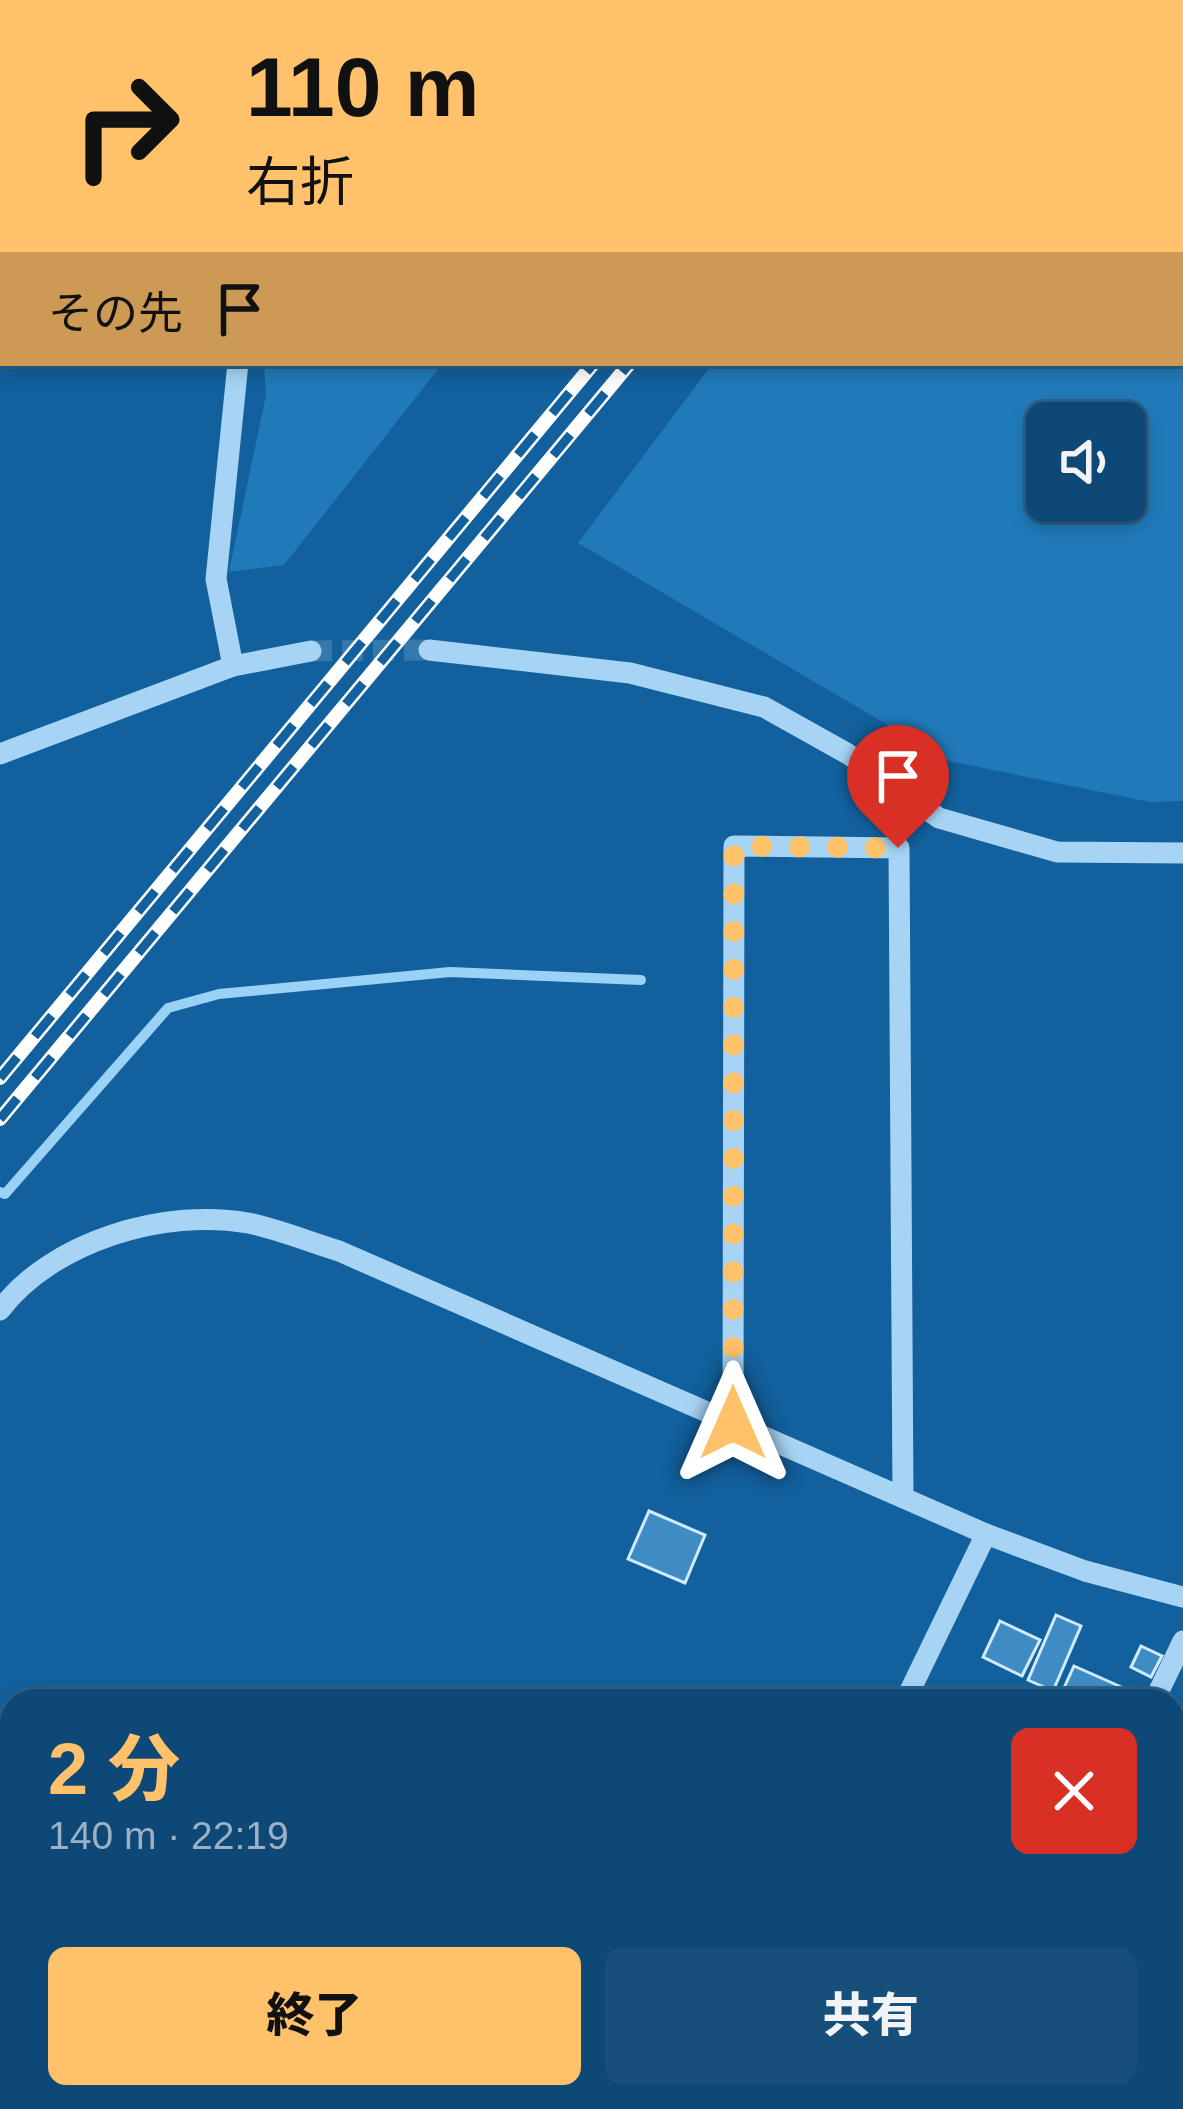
<!DOCTYPE html>
<html lang="ja">
<meta charset="utf-8">
<style>
:root{--surface:#0e4876;--page:#174f7b;--text:#f1f3f6;--muted:#9bb2c5;--line:#2e6088;--accent:#ffc16a}
body{margin:0;font-family:Helvetica,"Noto Sans JP",sans-serif;background:var(--page);color:var(--text);height:100vh;display:flex;flex-direction:column;font-size:45px;white-space:nowrap}
*{box-sizing:border-box;margin:0}
p{font-size:39px;color:var(--muted)}
.icon{flex:none;width:66px;height:66px;fill:none;stroke:currentColor;stroke-width:2;stroke-linecap:round;stroke-linejoin:round}
.map{position:relative;flex:1;overflow:hidden}
.panel{position:absolute;left:0px;top:1689px;width:1185px;height:420px;display:flex;flex-direction:column;background:var(--surface);border-radius:36px 36px 0 0;box-shadow:0 6px 18px #0003,0 0 0 3px var(--line)}
.panel>*{flex:none}
.banner{position:absolute;left:0px;top:0px;width:1185px;height:366px;box-shadow:0 6px 18px #0003,0 0 0 3px var(--line);background:#ffc16a;color:#111;overflow:hidden}
.fabs{position:absolute;left:1026px;top:402px;display:grid;gap:24px}
.fabs a{display:grid;place-items:center;width:120px;height:120px;border-radius:18px;background:var(--surface);box-shadow:0 6px 18px #0003,0 0 0 3px var(--line);font-size:60px}
.pin{position:absolute;display:grid;place-items:center;width:102px;height:102px;color:#fff;margin:-123px -51px;border-radius:50% 50% 50% 0;rotate:-45deg;box-shadow:0 0 12px #0007}
.pin .icon{rotate:45deg}
.me{position:absolute;width:132px;margin:-66px;rotate:0deg;stroke-linejoin:round;filter:drop-shadow(0 0 9px #0008)}
.turn{display:flex;align-items:center;gap:42px;height:252px;padding:0 48px;font-size:54px}
.turn .icon{width:156px;height:156px;stroke-width:2.5}
.turn b{display:block;font-size:84px;line-height:102px}
.then{display:flex;align-items:center;height:114px;padding:0 48px;background:#0003;gap:24px;font-size:45px}
.round{display:grid;place-items:center;flex:none;width:126px;height:126px;border-radius:18px;background:var(--page)}
.head{display:flex;align-items:center;justify-content:space-between;height:204px;padding:0 48px}
h1{font-size:72px;font-weight:800;line-height:90px;color:var(--accent)}
.primary-button{display:flex;gap:24px;margin-top:auto;padding:24px 48px}
.primary-button a{flex:1;height:138px;border-radius:18px;background:var(--accent);color:#111;font-size:48px;font-weight:800;line-height:138px;text-align:center}
.primary-button a+a{background:var(--page);color:var(--text)}
.map>svg:first-child{display:block}
.green{fill:#207aba;fill-rule:evenodd}
.lines{fill:none;stroke-linecap:round;stroke-linejoin:round}
.stream{stroke:#99d1f7;stroke-width:10}
.river{stroke:#3e75a0;stroke-width:63}
.building{fill:#3f8cc5;stroke:#d0eafe;stroke-width:3}
.minor-tunnel{stroke:#3678ac;stroke-width:21;stroke-dasharray:21 10;stroke-linecap:butt}
.minor{stroke:#a7d4f4;stroke-width:21}
.rail-casing{stroke:#fff;stroke-width:14}
.rail{stroke:#12609d;stroke-width:9;stroke-dasharray:27;stroke-linecap:butt}
.route{stroke:#ffc16a;stroke-width:21;stroke-dasharray:0 37.8}
</style>
<div class="map">
<svg width="1183" height="2109" viewBox="0 0 1183 2109">
<rect width="100%" height="100%" fill="#12609d"/>
<g class="green">
<path d="M 162,0 L 1183,0 L 1183,801 L 1150,802 L 949,761 L 578,543 L 713,363 L 1182,363 L 1182,3 ZM 1047,423 L 1125,423 L 1125,501 L 1047,501 Z"/>
<polygon points="264,363 443,363 284,565 229,572 266,395"/>
</g>
<g class="lines">
<polyline class="stream" points="0,1192 5,1194 168,1008 219,994 450,972 641,980"/>
<g class="river">
<polyline points="0,1870 12,1875"/>
<polyline points="538,2097 566,2109"/>
</g>
</g>
<g class="building">
<polygon points="649,1511 705,1535 685,1583 628,1559"/>
<polygon points="1056,1615 1081,1626 1053,1691 1028,1680"/>
<polygon points="1000,1621 1040,1640 1022,1676 983,1657"/>
<polygon points="1141,1646 1162,1656 1151,1677 1131,1667"/>
<polygon points="1074,1666 1137,1694 1134,1701 1058,1701"/>
<polygon points="872,2097 939,2097 933,2109 886,2109 870,2102"/>
</g>
<g class="lines">
<polyline class="minor-tunnel" points="311,651 429,650"/>
<g class="minor">
<polyline points="132,3 132,0"/>
<polyline points="429,650 630,673 764,707 848,754 939,818 1057,852 1183,853"/>
<polyline points="233,666 311,651"/>
<polyline points="0,754 233,666 216,579 238,363"/>
<path d="M 0,1310 C 52,1241 165,1208 248,1223 C 278,1229 309,1242 339,1251 L 986,1534 L 1085,1571 L 1183,1597"/>
<polyline points="733,1423 734,846 899,848 903,1497"/>
<polyline points="905,1701 986,1534"/>
<polyline points="1154,1701 1183,1641"/>
<polyline points="0,1831 12,1836"/>
<polyline points="1173,1947 1183,1926"/>
<polyline points="673,2097 698,2109"/>
<polyline points="954,2109 960,2097"/>
<polyline points="1098,2109 1104,2097"/>
</g>
<defs>
<g id="rail">
<polyline points="0,1078 594,363"/>
<polyline points="0,1119 630,363"/>
</g>
</defs>
<use href="#rail" class="rail-casing"/>
<use href="#rail" class="rail"/>
</g>
<g class="lines">
<polyline class="route" points="733,1423 734,846 898,848"/>
</g>
</svg>
<div class="fabs">
<a><svg class="icon" aria-label="sound" viewBox="0 0 24 24"><path d="M4 9h4l5-4v14l-5-4H4zM17 9q2 3 0 6"/></svg></a>
</div>
<div class="pin" style="left:898px;top:848px;background:#d93025"><svg class="icon" aria-label="arrive" viewBox="0 0 24 24"><path d="M6 21V4h12l-3 4 3 4H6"/></svg></div>
<svg class="me" style="left:733px;top:1423px" viewBox="-20 -20 40 40"><path d="M0-17L14 15 0 8-14 15z" fill="#ffc16a" stroke="#fff" stroke-width="4"/></svg>
<div class="banner">
<div class="turn"><svg class="icon" aria-label="right" viewBox="0 0 24 24"><path d="M7 20v-9h11M14 6l5 5-5 5"/></svg><div><b>110 m</b>右折</div></div>
<div class="then">その先<svg class="icon" aria-label="arrive" viewBox="0 0 24 24"><path d="M6 21V4h12l-3 4 3 4H6"/></svg></div>
</div>
<section class="panel">
<div class="head"><div><h1>2 分</h1><p>140 m · 22:19</p></div><a class="round" style="background:#d93025;color:#fff"><svg class="icon" aria-label="close" viewBox="0 0 24 24"><path d="M6 6l12 12M18 6L6 18"/></svg></a></div>
<div class="primary-button"><a>終了</a><a>共有</a></div>
</section>
</div>
